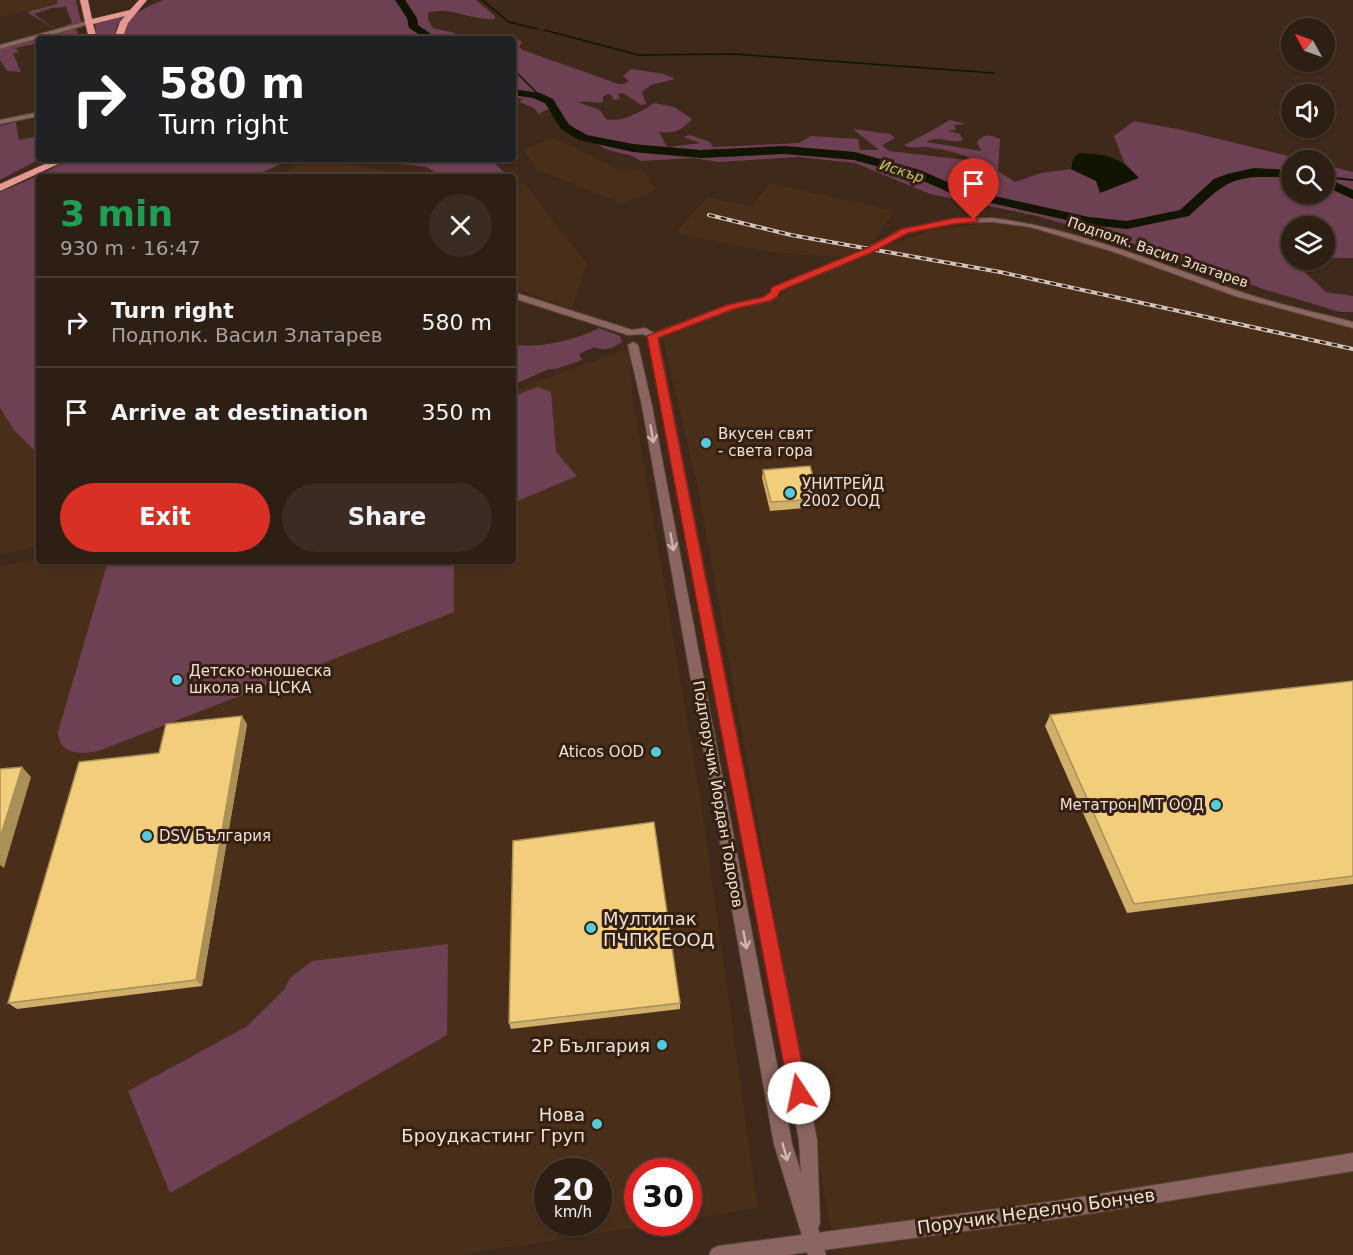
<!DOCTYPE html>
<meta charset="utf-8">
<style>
:root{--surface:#2e1f14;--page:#3a2c22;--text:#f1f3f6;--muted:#a7a2a0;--line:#493d34;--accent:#d93025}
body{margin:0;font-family:"DejaVu Sans",sans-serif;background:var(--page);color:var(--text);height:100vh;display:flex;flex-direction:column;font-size:22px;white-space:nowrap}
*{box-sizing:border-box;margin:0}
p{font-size:20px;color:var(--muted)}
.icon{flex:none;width:33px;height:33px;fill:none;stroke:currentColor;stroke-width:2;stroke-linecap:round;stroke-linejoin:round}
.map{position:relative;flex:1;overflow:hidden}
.panel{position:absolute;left:36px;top:174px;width:480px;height:390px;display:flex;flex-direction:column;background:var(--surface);border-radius:6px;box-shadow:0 2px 4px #0004,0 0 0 2px var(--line)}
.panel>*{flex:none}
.top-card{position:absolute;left:36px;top:36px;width:480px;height:126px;border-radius:6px;box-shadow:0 2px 4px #0004,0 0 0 2px var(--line);background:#202124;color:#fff;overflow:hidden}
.needle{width:39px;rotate:310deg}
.fabs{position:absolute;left:1281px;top:18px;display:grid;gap:12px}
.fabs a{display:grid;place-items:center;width:54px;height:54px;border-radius:50%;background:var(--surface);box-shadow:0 2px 4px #0004,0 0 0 2px var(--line);font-size:30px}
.speed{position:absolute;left:534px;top:1158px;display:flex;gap:12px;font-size:30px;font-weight:700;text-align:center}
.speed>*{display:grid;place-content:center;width:78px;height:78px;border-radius:50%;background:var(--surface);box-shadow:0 2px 4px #0004,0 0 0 2px var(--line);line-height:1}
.speed small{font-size:15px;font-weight:400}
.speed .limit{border:9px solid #d22;background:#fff;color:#111}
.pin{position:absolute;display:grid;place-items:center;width:51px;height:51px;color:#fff;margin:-62px -26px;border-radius:50% 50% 50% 0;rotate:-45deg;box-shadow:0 0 6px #0007}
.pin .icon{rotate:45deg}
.me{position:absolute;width:66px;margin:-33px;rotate:349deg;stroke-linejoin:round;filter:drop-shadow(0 0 4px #0008)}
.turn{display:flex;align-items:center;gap:21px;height:126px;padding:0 24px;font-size:27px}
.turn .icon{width:78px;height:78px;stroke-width:2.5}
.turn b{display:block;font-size:42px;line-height:51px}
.round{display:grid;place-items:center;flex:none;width:63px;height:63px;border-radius:32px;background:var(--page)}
.headline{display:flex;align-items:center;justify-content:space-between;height:102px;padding:0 24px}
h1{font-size:36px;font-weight:700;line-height:45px;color:#1e9e55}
.primary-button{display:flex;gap:12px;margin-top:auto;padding:12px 24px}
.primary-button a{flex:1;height:69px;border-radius:36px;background:var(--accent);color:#fff;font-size:24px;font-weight:700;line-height:69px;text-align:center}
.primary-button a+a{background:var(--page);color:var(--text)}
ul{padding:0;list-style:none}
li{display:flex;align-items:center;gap:18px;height:90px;padding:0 24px;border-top:2px solid var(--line)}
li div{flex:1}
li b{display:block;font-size:22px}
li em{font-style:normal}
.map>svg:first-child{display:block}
.built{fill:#492e1a;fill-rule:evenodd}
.green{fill:#6e4053}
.water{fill:#111500}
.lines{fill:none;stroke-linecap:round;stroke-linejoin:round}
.stream-far1{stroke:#111500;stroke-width:1.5}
.stream{stroke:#111500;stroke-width:2}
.river{fill:#111500;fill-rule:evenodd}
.minor-casing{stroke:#5a4638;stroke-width:2}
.tertiary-casing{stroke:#5a4638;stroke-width:2}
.primary-casing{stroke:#5a4638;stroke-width:1}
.minor{fill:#8a6561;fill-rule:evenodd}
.tertiary{fill:#8a6561;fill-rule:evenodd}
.primary{fill:#e69992;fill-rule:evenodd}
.rail-casing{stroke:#d2c2b8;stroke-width:4}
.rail{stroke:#341f10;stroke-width:2;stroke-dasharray:6;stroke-linecap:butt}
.wall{fill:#d0b06a}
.shaded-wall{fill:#a99056}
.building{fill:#f2cd7b;stroke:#a99056;stroke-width:1.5}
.oneway{stroke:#ccb6ae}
.route{fill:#d93025;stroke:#8d1f18;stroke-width:1.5}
.poi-dot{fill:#53cbdc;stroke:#341f10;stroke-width:2}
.labels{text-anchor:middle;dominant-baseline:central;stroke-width:6;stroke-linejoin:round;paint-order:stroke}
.far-water-label{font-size:14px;font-style:italic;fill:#bbcc5c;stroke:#341f10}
.far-street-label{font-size:14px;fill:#f0e1d8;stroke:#341f10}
.poi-label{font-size:15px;fill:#f0e1d8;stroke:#341f10;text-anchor:start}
.street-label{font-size:15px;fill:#f0e1d8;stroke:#341f10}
.near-poi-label{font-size:18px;fill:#f0e1d8;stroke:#341f10;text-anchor:end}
.near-street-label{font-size:18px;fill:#f0e1d8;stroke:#341f10}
</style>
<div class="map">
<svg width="1353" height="1255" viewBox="0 0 1353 1255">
<rect width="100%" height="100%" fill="#3e291a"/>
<g class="built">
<polygon points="0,0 58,0 58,4 0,17"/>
<polygon points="553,137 617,169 643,171 656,189 624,204 538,170 523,150"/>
<polygon points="311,159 316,159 425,177 272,177"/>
<polygon points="513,181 526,185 587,264 572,308 513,288"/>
<polygon points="770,183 894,211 873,242 844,256 816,256 762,251 682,235 676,231 708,197 751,206"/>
<polygon points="992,223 1030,228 1116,252 1236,295 1353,329 1353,1255 841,1255 829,1220 698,488 662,335 733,310 771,302 784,291 892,244 933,229"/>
<path d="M 631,347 L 632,393 L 701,802 L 758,1208 L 689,1219 L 688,1172 L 638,1172 L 638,1222 L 665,1223 L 459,1255 L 0,1255 L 0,566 L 39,559 L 39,561 L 513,561 L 513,391 ZM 548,1172 L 598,1172 L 598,1222 L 548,1222 Z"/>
<polygon points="0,408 14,430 39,455 39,546 0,555"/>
</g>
<g class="green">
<polygon points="58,0 76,0 81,22 59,28 72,23 66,7 52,8 34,14 56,30 27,12 57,4"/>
<path d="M 163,0 L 476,0 L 495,16 L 495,19 C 471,21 451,6 428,13 L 428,20 L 433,28 L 455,33 L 453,36 L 468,34 L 467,39 L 475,39 L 121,39 C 126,15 142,9 163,0 Z"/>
<polygon points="127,15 117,26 114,39 96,39 95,23"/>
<path d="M 76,27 L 79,39 L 73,39 L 74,35 C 63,31 51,39 39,39 L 39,43 L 15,48 L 19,52 L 13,53 L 21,72 L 7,71 L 0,60 L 0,48 Z"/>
<path d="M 517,39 L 522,42 L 519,47 L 523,50 C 555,62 586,72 618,84 L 624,84 L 629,81 L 623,76 L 631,69 L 664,74 L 675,79 L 651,85 L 642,92 L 646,104 L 641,105 L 623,93 L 618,94 L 620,99 L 614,100 L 610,94 L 603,96 L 603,102 C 596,104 587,100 578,102 L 600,110 L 606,119 C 623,123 640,112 654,103 L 674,107 L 692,119 C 682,130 674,134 659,132 L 667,147 L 701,143 L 683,137 L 690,135 L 710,142 L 713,147 L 799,143 L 811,136 L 858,139 L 860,150 L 879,150 L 853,129 L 890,134 L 895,138 L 882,145 L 889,151 L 975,161 C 967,154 934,147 923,147 C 915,147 911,149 904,145 C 919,137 934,130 950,120 L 966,124 L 954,125 L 956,130 L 947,130 L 960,134 L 963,140 C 949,145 941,134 926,142 L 981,151 L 977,142 C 985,133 990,135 1000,139 L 998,171 L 1015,182 L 1041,173 L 1071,169 L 1096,181 L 1138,178 L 1124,162 L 1114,136 L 1134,121 L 1182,130 L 1305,160 L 1292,160 L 1292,194 L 1324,194 L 1325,165 L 1353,172 L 1353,258 L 1325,258 L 1324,226 L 1292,226 L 1292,260 L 1311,260 L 1298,266 L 1326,292 L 1353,296 L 1353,312 L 1340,312 L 1263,289 L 1164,253 L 1037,216 L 930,194 L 855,163 L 798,157 L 718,162 L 694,158 L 641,161 L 632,156 L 605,149 L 570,125 L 556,109 L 546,110 L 539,114 L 534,108 L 519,102 L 523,99 L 513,97 L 513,40 Z"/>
<polygon points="16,122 19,140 39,136 40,159 0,180 0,126"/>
<polygon points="70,159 292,159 252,177 39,177 39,455 14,430 0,408 0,192 40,175"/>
<polygon points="360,159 491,159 508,177 443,177 427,167"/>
<path d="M 599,328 L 620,336 L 622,342 C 612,349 605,351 594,347 L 579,354 L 582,360 L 556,369 L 549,369 L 513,385 L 513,344 C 534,350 580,339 599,328 Z"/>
<polygon points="538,387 551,392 556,452 577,476 513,503 513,396"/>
<path d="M 108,561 L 454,561 L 454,612 L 101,750 C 83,755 59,756 58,732 Z"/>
<polygon points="448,944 447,1035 170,1193 128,1091 246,1027 284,990 290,978 312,961"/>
</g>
<path class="water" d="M 1079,153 C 1108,155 1118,155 1139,178 L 1100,193 L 1096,181 L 1071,169 L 1073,159 Z"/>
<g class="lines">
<g class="stream-far1">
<polyline points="482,0 509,22 537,29"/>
<polyline points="544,30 639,55 734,54 994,73"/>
<polyline points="427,35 442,39"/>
<polyline points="513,69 541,97"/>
</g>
<polyline class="stream" points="1324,177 1353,180"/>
<g class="river">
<polygon points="395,0 405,0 417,18 418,25 438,39 426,39 409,28 407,18"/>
<path d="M 513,89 L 540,93 L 553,99 L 569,125 L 587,135 L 633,144 L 701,150 L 785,146 L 855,152 L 920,170 L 963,189 L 1089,217 L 1127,221 L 1180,210 L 1214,179 L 1227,174 L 1254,168 L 1292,170 L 1292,178 C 1233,175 1231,177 1189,216 L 1184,217 L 1127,229 L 1089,225 L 955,195 L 912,176 L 854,160 L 785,154 L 701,158 L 633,152 L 579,140 L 561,129 L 545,103 L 533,98 L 513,95 Z"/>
<polygon points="1324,177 1353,190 1353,199 1324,186"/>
</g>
<defs>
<g id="minor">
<polygon points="91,20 93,23 0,49 0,45"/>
<path d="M 993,218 C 1078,229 1157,263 1238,291 C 1275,304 1315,312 1353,322 L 1353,328 L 1235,296 L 1114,252 L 1030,227 L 993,222 L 954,223 L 907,233 L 873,252 L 779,291 L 777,296 L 770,301 L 734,309 L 658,337 L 817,1140 L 820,1223 L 818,1228 L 826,1255 L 808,1255 L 774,1144 L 642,406 L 628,345 L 633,342 L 638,345 L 652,406 L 792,1144 L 801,1173 L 799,1140 L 649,337 L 643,334 L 628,335 L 513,298 L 513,292 L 632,330 L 645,328 L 654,333 L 728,305 L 764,297 L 770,293 L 772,288 L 867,248 L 902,229 L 954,219 Z"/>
</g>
<g id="tertiary">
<polygon points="39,112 39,116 0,124 0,120"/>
<polygon points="1353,1153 1353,1171 1056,1219 786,1255 709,1255 712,1249 718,1246 1056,1201"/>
</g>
<g id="primary">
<polygon points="80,0 88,0 92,19 130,10 139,0 147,0 128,23 122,39 114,39 120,22 125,16 93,24 97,39 89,39"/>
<polygon points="56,159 69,159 0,191 0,184"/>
</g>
</defs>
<use href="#minor" class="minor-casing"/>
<use href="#tertiary" class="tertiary-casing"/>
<use href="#primary" class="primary-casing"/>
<use href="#minor" class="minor"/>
<use href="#tertiary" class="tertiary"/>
<use href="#primary" class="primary"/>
<defs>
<polyline id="rail" points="709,215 791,235 1000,272 1353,349"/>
</defs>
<use href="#rail" class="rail-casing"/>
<use href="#rail" class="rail"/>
</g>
<g class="wall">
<polygon points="763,470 819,499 818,507 770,511 762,478"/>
<polygon points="1353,681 1353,884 1127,913 1045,726 1050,715"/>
<polygon points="247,724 202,986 17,1009 8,1003 159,753"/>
<polygon points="680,1003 680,1009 511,1029 509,1023"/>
</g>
<g class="shaded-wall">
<polygon points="242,716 247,724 202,986 196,980"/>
<polygon points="22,767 31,777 4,868 0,865 0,838"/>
</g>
<g class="building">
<polygon points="810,466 819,499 771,502 763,470"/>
<polygon points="1353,681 1353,876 1134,904 1050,715"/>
<polygon points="242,716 196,980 8,1003 79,762 159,753 166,724"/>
<polygon points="22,767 0,838 0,769"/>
<polygon points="654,822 680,1003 509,1023 513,841"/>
</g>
<defs><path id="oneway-shaft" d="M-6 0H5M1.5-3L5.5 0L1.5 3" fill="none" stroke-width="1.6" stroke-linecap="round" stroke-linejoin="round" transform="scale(1.5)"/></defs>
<g class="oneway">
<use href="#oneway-shaft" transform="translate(652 434) rotate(80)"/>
<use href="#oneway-shaft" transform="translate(672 542) rotate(80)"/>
<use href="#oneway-shaft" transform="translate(745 940) rotate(80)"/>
<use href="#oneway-shaft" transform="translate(785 1152) rotate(74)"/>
</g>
<polygon class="route" points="974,217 978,220 977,222 954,224 908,233 873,252 780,291 778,296 770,301 734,309 658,338 808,1093 806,1100 799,1103 792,1100 789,1093 647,336 727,305 763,297 770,292 772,287 867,248 902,229 954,218"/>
<g class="poi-dot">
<circle cx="706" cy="443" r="6"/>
<circle cx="790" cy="493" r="6"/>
<circle cx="177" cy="680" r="6"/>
<circle cx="656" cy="752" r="6"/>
<circle cx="1216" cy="805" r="6"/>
<circle cx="147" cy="836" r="6"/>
<circle cx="591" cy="928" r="6"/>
<circle cx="662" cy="1045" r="6"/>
<circle cx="597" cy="1124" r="6"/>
</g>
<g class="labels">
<g class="far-water-label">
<text transform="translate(902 171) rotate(18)">Искър</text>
</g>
<g class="far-street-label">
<text transform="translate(1158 252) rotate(19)">Подполк. Васил Златарев</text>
</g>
<g class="poi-label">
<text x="718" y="434">Вкусен свят<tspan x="718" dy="17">- света гора</tspan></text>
<text x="802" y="484">УНИТРЕЙД<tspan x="802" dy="17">2002 ООД</tspan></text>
<text x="189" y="671">Детско-юношеска<tspan x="189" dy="17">школа на ЦСКА</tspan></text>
<text x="644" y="752" text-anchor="end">Aticos OOD</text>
<text x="1204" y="805" text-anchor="end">Метатрон МТ ООД</text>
<text x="159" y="836">DSV България</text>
</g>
<g class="street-label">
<text transform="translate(718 794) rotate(80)">Подпоручик Йордан Тодоров</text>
</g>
<g class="near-poi-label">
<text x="603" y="918" text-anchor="start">Мултипак<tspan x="603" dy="21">ПЧПК ЕООД</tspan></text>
<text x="650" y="1045">2Р България</text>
<text x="585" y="1114">Нова<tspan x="585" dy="21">Броудкастинг Груп</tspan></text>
</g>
<g class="near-street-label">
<text transform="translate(1036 1211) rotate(-8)">Поручик Неделчо Бончев</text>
</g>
</g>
</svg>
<div class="fabs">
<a><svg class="needle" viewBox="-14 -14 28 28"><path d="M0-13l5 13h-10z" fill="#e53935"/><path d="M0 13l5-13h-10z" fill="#a7a2a0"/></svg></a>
<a><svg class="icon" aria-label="sound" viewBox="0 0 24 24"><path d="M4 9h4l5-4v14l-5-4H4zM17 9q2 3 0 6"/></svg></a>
<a><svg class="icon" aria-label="search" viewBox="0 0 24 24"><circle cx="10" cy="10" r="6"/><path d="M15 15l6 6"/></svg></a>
<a><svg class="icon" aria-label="layers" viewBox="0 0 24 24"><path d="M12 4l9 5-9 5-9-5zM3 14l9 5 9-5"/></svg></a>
</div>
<div class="speed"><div>20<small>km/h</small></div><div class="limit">30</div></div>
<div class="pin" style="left:974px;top:220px;background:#d93025"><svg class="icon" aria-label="arrive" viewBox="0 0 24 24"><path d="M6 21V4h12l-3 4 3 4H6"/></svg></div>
<svg class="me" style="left:799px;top:1093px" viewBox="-20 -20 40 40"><circle r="19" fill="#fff"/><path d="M0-13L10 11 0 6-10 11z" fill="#d93025"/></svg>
<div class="top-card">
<div class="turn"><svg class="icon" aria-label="right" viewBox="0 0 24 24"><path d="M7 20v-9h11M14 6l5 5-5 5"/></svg><div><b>580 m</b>Turn right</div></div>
</div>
<section class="panel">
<div class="headline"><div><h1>3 min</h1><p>930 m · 16:47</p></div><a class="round"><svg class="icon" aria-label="close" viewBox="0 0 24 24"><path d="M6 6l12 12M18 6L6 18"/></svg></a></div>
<ul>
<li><svg class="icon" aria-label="right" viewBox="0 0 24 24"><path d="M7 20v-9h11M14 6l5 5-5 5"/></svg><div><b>Turn right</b><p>Подполк. Васил Златарев</p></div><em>580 m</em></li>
<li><svg class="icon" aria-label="arrive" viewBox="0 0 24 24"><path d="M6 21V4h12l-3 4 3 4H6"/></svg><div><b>Arrive at destination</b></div><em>350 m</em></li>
</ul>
<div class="primary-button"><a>Exit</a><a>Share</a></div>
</section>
</div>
